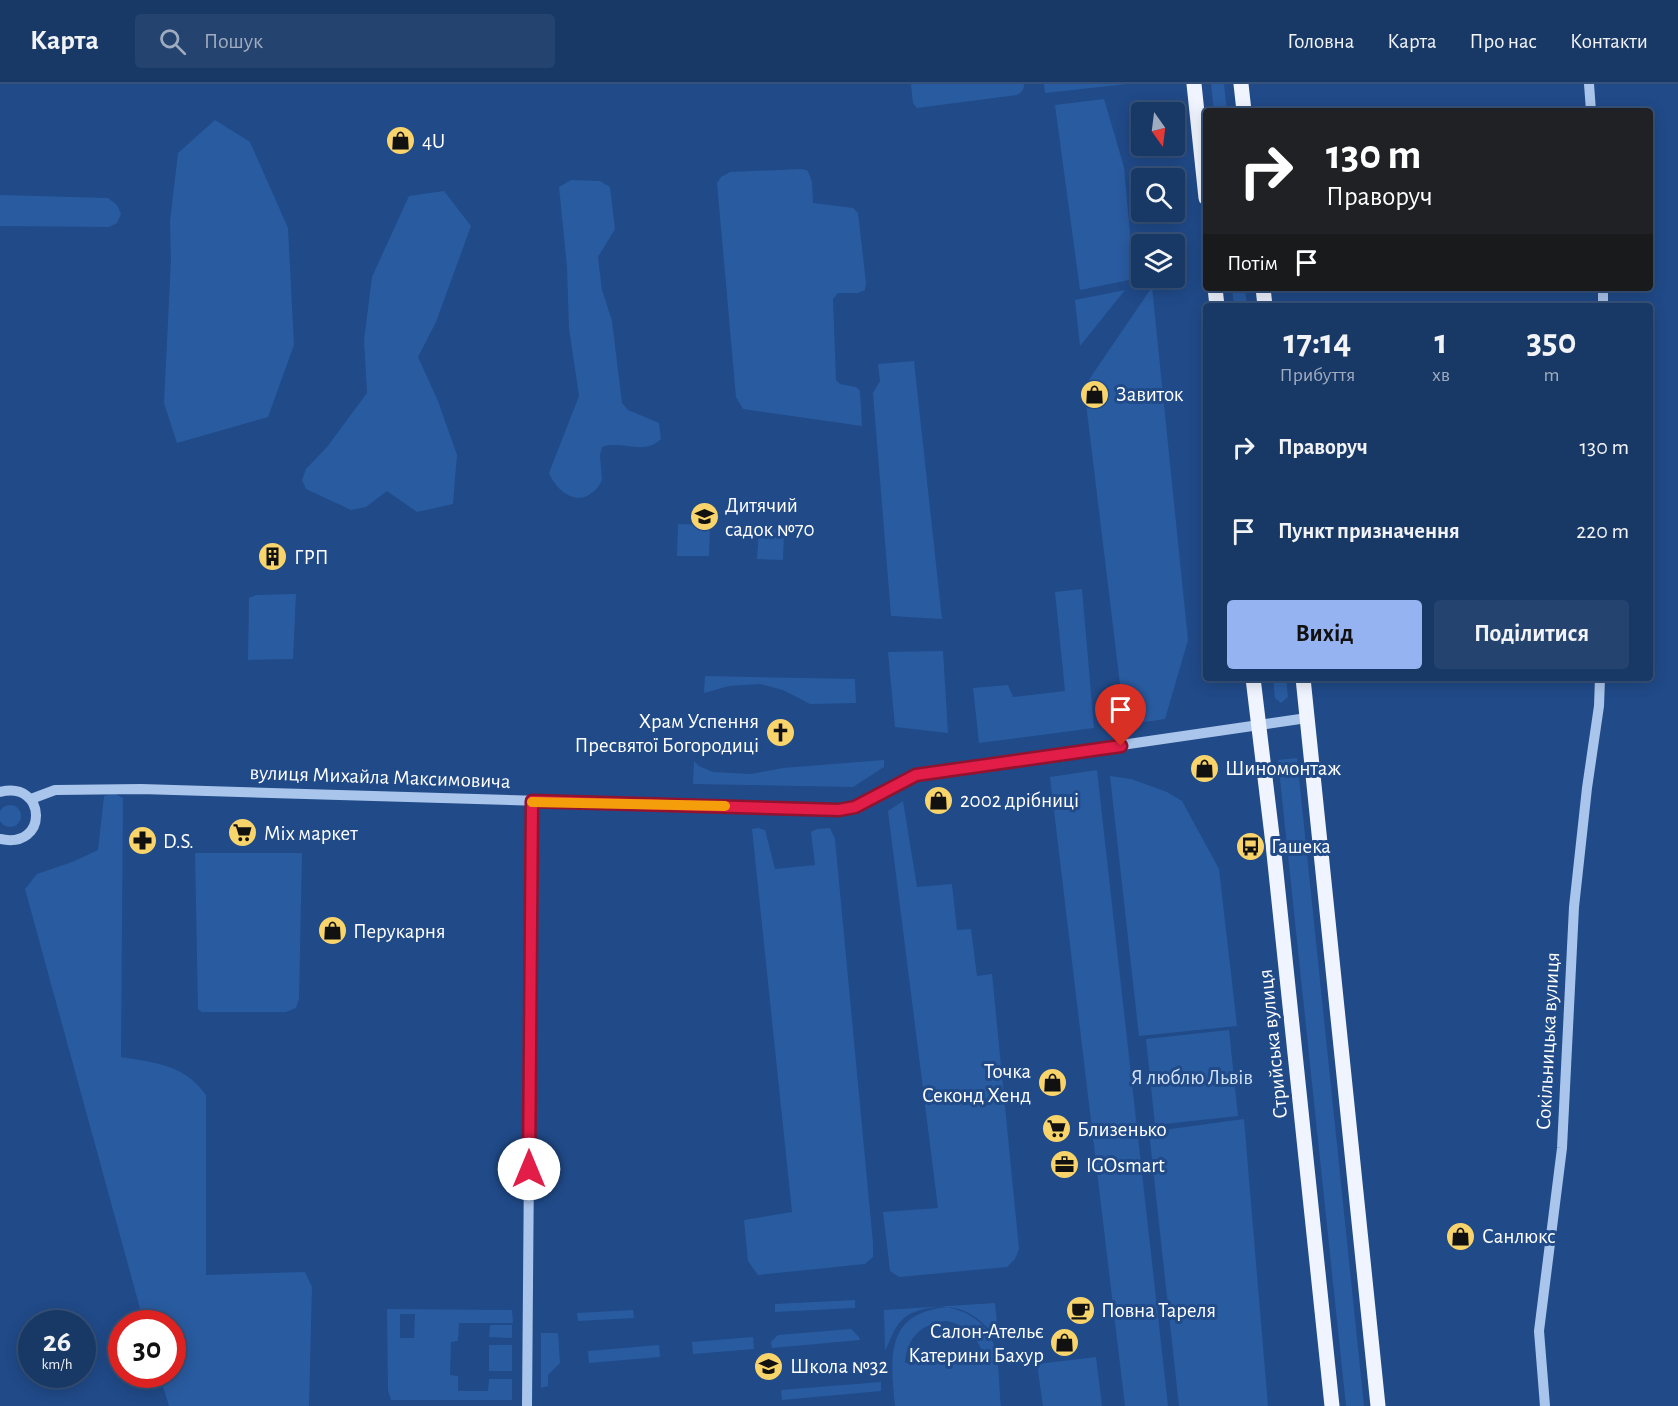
<!DOCTYPE html>
<html lang="uk">
<meta charset="utf-8">
<style>
:root{--surface:#183866;--page:#25436f;--text:#f1f3f6;--muted:#9facbf;--line:#36527a;--accent:#95b2f1}
body{margin:0;font-family:"Alegreya Sans",sans-serif;background:var(--page);color:var(--text);height:100vh;display:flex;flex-direction:column;font-size:22px;white-space:nowrap}
*{box-sizing:border-box;margin:0}
p{font-size:20px;color:var(--muted)}
.icon{flex:none;width:33px;height:33px;fill:none;stroke:currentColor;stroke-width:2;stroke-linecap:round;stroke-linejoin:round}
.map{position:relative;flex:1;overflow:hidden}
.drawer{position:absolute;left:1203px;top:219px;width:450px;height:378px;display:flex;flex-direction:column;background:var(--surface);border-radius:6px;box-shadow:0 3px 15px #0003,0 0 0 2px var(--line)}
.drawer>*{flex:none}
.banner{position:absolute;left:1203px;top:24px;width:450px;height:183px;border-radius:6px;box-shadow:0 3px 15px #0003,0 0 0 2px var(--line);background:#202124;color:#fff;overflow:hidden}
.needle{width:39px;rotate:166deg}
.fabs{position:absolute;left:1131px;top:18px;display:grid;gap:12px}
.fabs a{display:grid;place-items:center;width:54px;height:54px;border-radius:6px;background:var(--surface);box-shadow:0 3px 15px #0003,0 0 0 2px var(--line);font-size:30px}
.speed{position:absolute;left:18px;top:1226px;display:flex;gap:12px;font-size:30px;font-weight:700;text-align:center}
.speed>*{display:grid;place-content:center;width:78px;height:78px;border-radius:50%;background:var(--surface);box-shadow:0 3px 15px #0003,0 0 0 2px var(--line);line-height:1}
.speed small{font-size:15px;font-weight:400}
.speed .limit{border:9px solid #d22;background:#fff;color:#111}
.pin{position:absolute;display:grid;place-items:center;width:51px;height:51px;color:#fff;margin:-62px -26px;border-radius:50% 50% 50% 0;rotate:-45deg;box-shadow:0 0 6px #0007}
.pin .icon{rotate:45deg}
.me{position:absolute;width:66px;margin:-33px;rotate:0deg;stroke-linejoin:round;filter:drop-shadow(0 0 4px #0008)}
.turn{display:flex;align-items:center;gap:21px;height:126px;padding:0 24px;font-size:27px}
.turn .icon{width:78px;height:78px;stroke-width:2.5}
.turn b{display:block;font-size:42px;line-height:51px}
.then{display:flex;align-items:center;height:57px;padding:0 24px;background:#0003;gap:12px;font-size:22px}
.eta{display:flex;justify-content:space-evenly;align-items:center;height:102px;text-align:center}
.eta b{font-size:36px;font-weight:700;line-height:42px}
.action{display:flex;gap:12px;margin-top:auto;padding:12px 24px}
.action a{flex:1;height:69px;border-radius:6px;background:var(--accent);color:#111;font-size:24px;font-weight:700;line-height:69px;text-align:center}
.action a+a{background:var(--page);color:var(--text)}
ul{padding:0;list-style:none}
li{display:flex;align-items:center;gap:18px;height:84px;padding:0 24px}
li div{flex:1}
li b{display:block;font-size:22px}
li em{font-style:normal}
header{display:flex;align-items:center;gap:36px;box-sizing:border-box;height:84px;padding:0 30px;background:var(--surface);border-bottom:2px solid var(--line)}
header strong{font-size:28px}
nav{display:flex;gap:33px;margin-inline-start:auto;font-size:21px}
.search{width:420px;height:54px;background:var(--page);display:flex;align-items:center;gap:15px;box-sizing:border-box;padding:0 21px;border-radius:6px;color:var(--muted);font-size:22px}
.map>svg:first-child{display:block}
.green{fill:#295ba0;fill-rule:evenodd}
.lines{fill:none;stroke-linecap:round;stroke-linejoin:round}
.minor{stroke:#aac5eb;stroke-width:10}
.major{stroke:#eff4fe;stroke-width:15}
.route-casing{stroke:#92132f;stroke-width:15}
.route{stroke:#e11d48;stroke-width:10}
.slow{stroke:#f59e0b;stroke-width:10}
.labels{text-anchor:middle;dominant-baseline:central;stroke-width:6;stroke-linejoin:round;paint-order:stroke}
.poi-label{font-size:21px;fill:#fff;stroke:#204a88;text-anchor:start}
.street-label{font-size:21px;fill:#fff;stroke:#204a88}
.park-label{font-size:21px;fill:#cfe0f8;stroke:#204a88}
</style>
<header>
<strong>Карта</strong>
<div class="search"><svg class="icon" aria-label="search" viewBox="0 0 24 24"><circle cx="10" cy="10" r="6"/><path d="M15 15l6 6"/></svg>Пошук</div>
<nav><a>Головна</a><a>Карта</a><a>Про нас</a><a>Контакти</a></nav>
</header>
<div class="map">
<svg width="1678" height="1322" viewBox="0 0 1678 1322">
<rect width="100%" height="100%" fill="#204a88"/>
<g class="green">
<path d="M 911,0 L 1024,0 C 1024,6 1022,8 1017,11 L 917,24 L 913,19 Z"/>
<polygon points="1044,0 1127,0 1045,9"/>
<polygon points="1211,0 1224,0 1227,27 1214,27"/>
<polygon points="1104,15 1124,83 1134,195 1080,206 1055,21"/>
<polygon points="215,36 250,58 288,144 294,261 268,333 177,359 164,319 171,175 170,137 178,69"/>
<polygon points="802,85 808,87 812,98 813,119 853,124 858,129 866,199 865,206 858,209 838,209 833,215 836,296 840,300 856,303 860,307 862,342 743,325 736,313 717,99 721,93 730,88"/>
<path d="M 571,96 L 600,97 L 610,103 L 615,145 L 598,173 L 602,206 L 612,237 L 622,319 L 628,326 L 659,339 L 661,355 C 644,372 621,356 602,363 L 600,371 L 602,396 C 600,400 597,405 593,408 C 576,423 556,406 549,389 L 579,312 L 569,244 L 567,183 L 559,103 Z"/>
<polygon points="444,107 471,142 436,238 418,273 438,317 457,371 453,420 417,428 387,407 366,423 351,426 306,405 302,396 306,385 327,363 367,309 364,256 372,193 409,112"/>
<polygon points="0,111 108,114 117,121 121,130 117,139 109,143 0,142"/>
<polygon points="1152,203 1188,556 1165,635 1125,641 1084,303"/>
<polygon points="1232,204 1245,204 1247,222 1234,222"/>
<polygon points="1125,206 1080,262 1075,216"/>
<polygon points="914,277 942,535 891,532 873,309 880,297 878,280"/>
<polygon points="678,440 710,441 709,472 677,472"/>
<polygon points="759,445 784,446 783,476 757,475"/>
<polygon points="1082,505 1094,644 979,659 973,604 1008,601 1013,613 1065,607 1055,508"/>
<polygon points="296,510 293,575 248,576 249,514 256,511"/>
<polygon points="943,567 948,649 895,643 888,568"/>
<polygon points="705,592 855,595 856,619 810,620 783,606 760,600 729,602 704,609"/>
<polygon points="1273,594 1286,594 1288,613 1281,619 1275,614"/>
<polygon points="1297,674 1364,1322 1346,1322 1278,676"/>
<polygon points="884,676 884,683 853,703 693,700 694,677 699,682 713,688 751,690 783,684"/>
<polygon points="1097,686 1168,1322 1125,1322 1050,693"/>
<polygon points="1110,692 1131,695 1167,708 1182,717 1219,785 1237,942 1139,952"/>
<path d="M 114,709 L 123,714 L 121,973 C 155,979 184,980 206,1011 L 206,1191 L 305,1188 L 312,1203 L 309,1322 L 169,1322 L 159,1290 L 172,1290 L 172,1239 L 144,1239 L 25,805 L 37,790 L 72,778 L 98,766 L 104,712 Z"/>
<polygon points="903,717 917,803 952,800 957,846 971,845 977,892 992,890 1019,1165 1015,1175 1007,1183 899,1193 890,1187 883,1128 938,1124 888,727"/>
<circle cx="10" cy="732" r="11"/>
<polygon points="758,744 765,746 775,785 815,781 811,748 817,745 830,744 835,755 873,1159 873,1173 865,1180 758,1191 748,1177 744,1136 792,1128 752,745"/>
<polygon points="195,769 302,769 299,915 296,924 286,928 202,928 198,925"/>
<polygon points="1229,946 1238,1032 1155,1041 1146,955"/>
<polygon points="1244,1035 1268,1322 1179,1322 1149,1048"/>
<polygon points="855,1216 855,1224 775,1228 775,1220"/>
<path d="M 995,1219 L 999,1258 C 981,1233 961,1218 929,1224 C 919,1226 911,1228 903,1235 C 894,1243 890,1257 885,1267 L 884,1226 Z"/>
<path d="M 948,1223 C 1003,1237 997,1275 1001,1322 L 895,1322 C 891,1273 884,1229 948,1223 ZM 947,1237 C 967,1242 977,1251 983,1271 L 905,1279 C 907,1253 922,1239 947,1237 Z"/>
<path d="M 387,1225 L 512,1226 L 513,1239 L 459,1239 L 458,1257 L 451,1258 L 450,1291 L 458,1292 L 458,1307 L 488,1307 L 489,1295 L 512,1295 L 512,1316 L 391,1316 L 388,1306 ZM 400,1230 L 415,1230 L 414,1254 L 400,1254 Z"/>
<polygon points="633,1226 634,1234 578,1237 577,1229"/>
<polygon points="490,1241 512,1241 512,1254 489,1253"/>
<polygon points="851,1245 859,1253 860,1256 772,1264 771,1258 778,1251"/>
<polygon points="541,1249 558,1249 560,1279 548,1291 548,1302 541,1304"/>
<polygon points="753,1253 754,1265 693,1270 692,1258"/>
<rect x="489" y="1261" width="23" height="26"/>
<polygon points="659,1261 660,1273 589,1279 588,1267"/>
<polygon points="1096,1273 1102,1322 1043,1322 1037,1280"/>
<polygon points="881,1298 881,1307 782,1316 781,1306"/>
</g>
<g class="lines">
<g class="minor">
<polyline points="1589,0 1591,27"/>
<polyline points="1603,204 1603,222"/>
<path d="M 0,708 C 47,696 49,766 0,755"/>
<polyline points="31,715 55,706 141,705 839,726 856,723 916,691 1307,634"/>
<polyline points="527,1322 532,717"/>
<polyline points="1545,1322 1539,1247 1562,1064 1574,823 1587,704 1599,622 1600,594"/>
</g>
<g class="major">
<polyline points="1194,0 1206,114"/>
<polyline points="1241,0 1244,27"/>
<polyline points="1215,204 1217,222"/>
<polyline points="1263,204 1265,222"/>
<polyline points="1253,594 1273,760 1332,1322"/>
<polyline points="1303,594 1378,1322"/>
</g>
</g>
<g class="lines">
<defs>
<polyline id="route" points="529,1085 532,717 839,726 855,723 916,691 1121,662"/>
</defs>
<use href="#route" class="route-casing"/>
<use href="#route" class="route"/>
<polyline class="slow" points="532,718 725,722"/>
</g>
<defs>
<symbol id="shop-disc" viewBox="-11 -11 22 22"><circle r="9.5" fill="#f8d46b" stroke="#204a88"/><path d="M-5-2.5h2.3a2.7 3.5 0 0 1 5.4 0H5L5.5 6h-11ZM-1.5-2.5h3a1.5 2.3 0 0 0-3 0Z" fill="#111"/></symbol>
<symbol id="school-disc" viewBox="-11 -11 22 22"><circle r="9.5" fill="#f8d46b" stroke="#204a88"/><path d="M0-5L7-2L0 1L-7-2ZM-4 1L0 2.5L4 1V4Q0 6-4 4Z" fill="#111"/></symbol>
<symbol id="building-disc" viewBox="-11 -11 22 22"><circle r="9.5" fill="#f8d46b" stroke="#204a88"/><path d="M-4-6H4V6H1V3H-1V6H-4ZM-2.5-4.3h1.7v1.8h-1.7ZM.8-4.3h1.7v1.8H.8ZM-2.5-1h1.7V.8h-1.7ZM.8-1h1.7V.8H.8Z" fill="#111"/></symbol>
<symbol id="church-disc" viewBox="-11 -11 22 22"><circle r="9.5" fill="#f8d46b" stroke="#204a88"/><path d="M-1.2-6h2.4v3.5h3.3v2.4h-3.3V6h-2.4V-.1h-3.3v-2.4h3.3Z" fill="#111"/></symbol>
<symbol id="supermarket-disc" viewBox="-11 -11 22 22"><circle r="9.5" fill="#f8d46b" stroke="#204a88"/><path d="M-6-5.5h2.5l.6 2H6L4.5 2H-2.5L-4.4-4H-6ZM-1.5 3.2a1.3 1.3 0 1 0 .1 0ZM3 3.2a1.3 1.3 0 1 0 .1 0Z" fill="#111"/></symbol>
<symbol id="pharmacy-disc" viewBox="-11 -11 22 22"><circle r="9.5" fill="#f8d46b" stroke="#204a88"/><path d="M-2-6h4v4h4v4h-4v4h-4v-4h-4v-4h4Z" fill="#111"/></symbol>
<symbol id="bus-disc" viewBox="-11 -11 22 22"><circle r="9.5" fill="#f8d46b" stroke="#204a88"/><path d="M-5-6H5V4H4V6H2V4H-2V6H-4V4H-5ZM-3.5-4V0h7V-4ZM-3.5 1.2v1.5H-2V1.2ZM2 1.2v1.5H3.5V1.2Z" fill="#111"/></symbol>
<symbol id="office-disc" viewBox="-11 -11 22 22"><circle r="9.5" fill="#f8d46b" stroke="#204a88"/><path d="M-6-3h4V-5.5h4V-3h4V5H-6ZM-1-4.5V-3h2v-1.5ZM-6 0V1H6V0Z" fill="#111"/></symbol>
<symbol id="cafe-disc" viewBox="-11 -11 22 22"><circle r="9.5" fill="#f8d46b" stroke="#204a88"/><path d="M-5.5-4.5H6V0H3Q3 3.5 0 3.5H-2.5Q-5.5 3.5-5.5 0ZM3-3.2v2h1.7v-2ZM-6 4.5H4V6H-6Z" fill="#111"/></symbol>
</defs>
<g fill-rule="evenodd">
<use href="#shop-disc" x="384" y="40" width="33" height="33"/>
<use href="#shop-disc" x="1078" y="294" width="33" height="33"/>
<use href="#school-disc" x="688" y="416" width="33" height="33"/>
<use href="#building-disc" x="256" y="456" width="33" height="33"/>
<use href="#church-disc" x="764" y="632" width="33" height="33"/>
<use href="#shop-disc" x="1188" y="668" width="33" height="33"/>
<use href="#shop-disc" x="922" y="700" width="33" height="33"/>
<use href="#supermarket-disc" x="226" y="732" width="33" height="33"/>
<use href="#pharmacy-disc" x="126" y="740" width="33" height="33"/>
<use href="#bus-disc" x="1234" y="746" width="33" height="33"/>
<use href="#shop-disc" x="316" y="830" width="33" height="33"/>
<use href="#shop-disc" x="1036" y="982" width="33" height="33"/>
<use href="#supermarket-disc" x="1040" y="1028" width="33" height="33"/>
<use href="#office-disc" x="1048" y="1064" width="33" height="33"/>
<use href="#shop-disc" x="1444" y="1136" width="33" height="33"/>
<use href="#cafe-disc" x="1064" y="1210" width="33" height="33"/>
<use href="#shop-disc" x="1048" y="1242" width="33" height="33"/>
<use href="#school-disc" x="752" y="1266" width="33" height="33"/>
</g>
<g class="labels">
<g class="poi-label">
<text x="422" y="57">4U</text>
<text x="1116" y="310">Завиток</text>
<text x="725" y="421">Дитячий<tspan x="725" dy="24">садок №70</tspan></text>
<text x="294" y="473">ГРП</text>
<text x="759" y="637" text-anchor="end">Храм Успення<tspan x="759" dy="24">Пресвятої Богородиці</tspan></text>
<text x="1225" y="684">Шиномонтаж</text>
<text x="960" y="716">2002 дрібниці</text>
<text x="264" y="749">Mix маркет</text>
<text x="163" y="757">D.S.</text>
<text x="1271" y="762">Гашека</text>
<text x="353" y="847">Перукарня</text>
<text x="1031" y="987" text-anchor="end">Точка<tspan x="1031" dy="24">Секонд Хенд</tspan></text>
<text x="1077" y="1045">Близенько</text>
<text x="1086" y="1081">IGOsmart</text>
<text x="1482" y="1152">Санлюкс</text>
<text x="1101" y="1226">Повна Тареля</text>
<text x="1044" y="1247" text-anchor="end">Салон-Ательє<tspan x="1044" dy="24">Катерини Бахур</tspan></text>
<text x="790" y="1282">Школа №32</text>
</g>
<g class="street-label">
<text transform="translate(380 693) rotate(2)">вулиця Михайла Максимовича</text>
<text transform="translate(1548 957) rotate(-87)">Сокільницька вулиця</text>
<text transform="translate(1273 960) rotate(-96)">Стрийська вулиця</text>
</g>
<g class="park-label">
<text x="1192" y="993">Я люблю Львів</text>
</g>
</g>
</svg>
<div class="fabs">
<a><svg class="needle" viewBox="-14 -14 28 28"><path d="M0-13l5 13h-10z" fill="#e53935"/><path d="M0 13l5-13h-10z" fill="#9facbf"/></svg></a>
<a><svg class="icon" aria-label="search" viewBox="0 0 24 24"><circle cx="10" cy="10" r="6"/><path d="M15 15l6 6"/></svg></a>
<a><svg class="icon" aria-label="layers" viewBox="0 0 24 24"><path d="M12 4l9 5-9 5-9-5zM3 14l9 5 9-5"/></svg></a>
</div>
<div class="speed"><div>26<small>km/h</small></div><div class="limit">30</div></div>
<div class="pin" style="left:1121px;top:662px;background:#d93025"><svg class="icon" aria-label="arrive" viewBox="0 0 24 24"><path d="M6 21V4h12l-3 4 3 4H6"/></svg></div>
<svg class="me" style="left:529px;top:1085px" viewBox="-20 -20 40 40"><circle r="19" fill="#fff"/><path d="M0-13L10 11 0 6-10 11z" fill="#e11d48"/></svg>
<div class="banner">
<div class="turn"><svg class="icon" aria-label="right" viewBox="0 0 24 24"><path d="M7 20v-9h11M14 6l5 5-5 5"/></svg><div><b>130 m</b>Праворуч</div></div>
<div class="then">Потім<svg class="icon" aria-label="arrive" viewBox="0 0 24 24"><path d="M6 21V4h12l-3 4 3 4H6"/></svg></div>
</div>
<section class="drawer">
<div class="eta">
<div><b>17:14</b><p>Прибуття</p></div>
<div><b>1</b><p>хв</p></div>
<div><b>350</b><p>m</p></div>
</div>
<ul>
<li><svg class="icon" aria-label="right" viewBox="0 0 24 24"><path d="M7 20v-9h11M14 6l5 5-5 5"/></svg><div><b>Праворуч</b></div><em>130 m</em></li>
<li><svg class="icon" aria-label="arrive" viewBox="0 0 24 24"><path d="M6 21V4h12l-3 4 3 4H6"/></svg><div><b>Пункт призначення</b></div><em>220 m</em></li>
</ul>
<div class="action"><a>Вихід</a><a>Поділитися</a></div>
</section>
</div>
